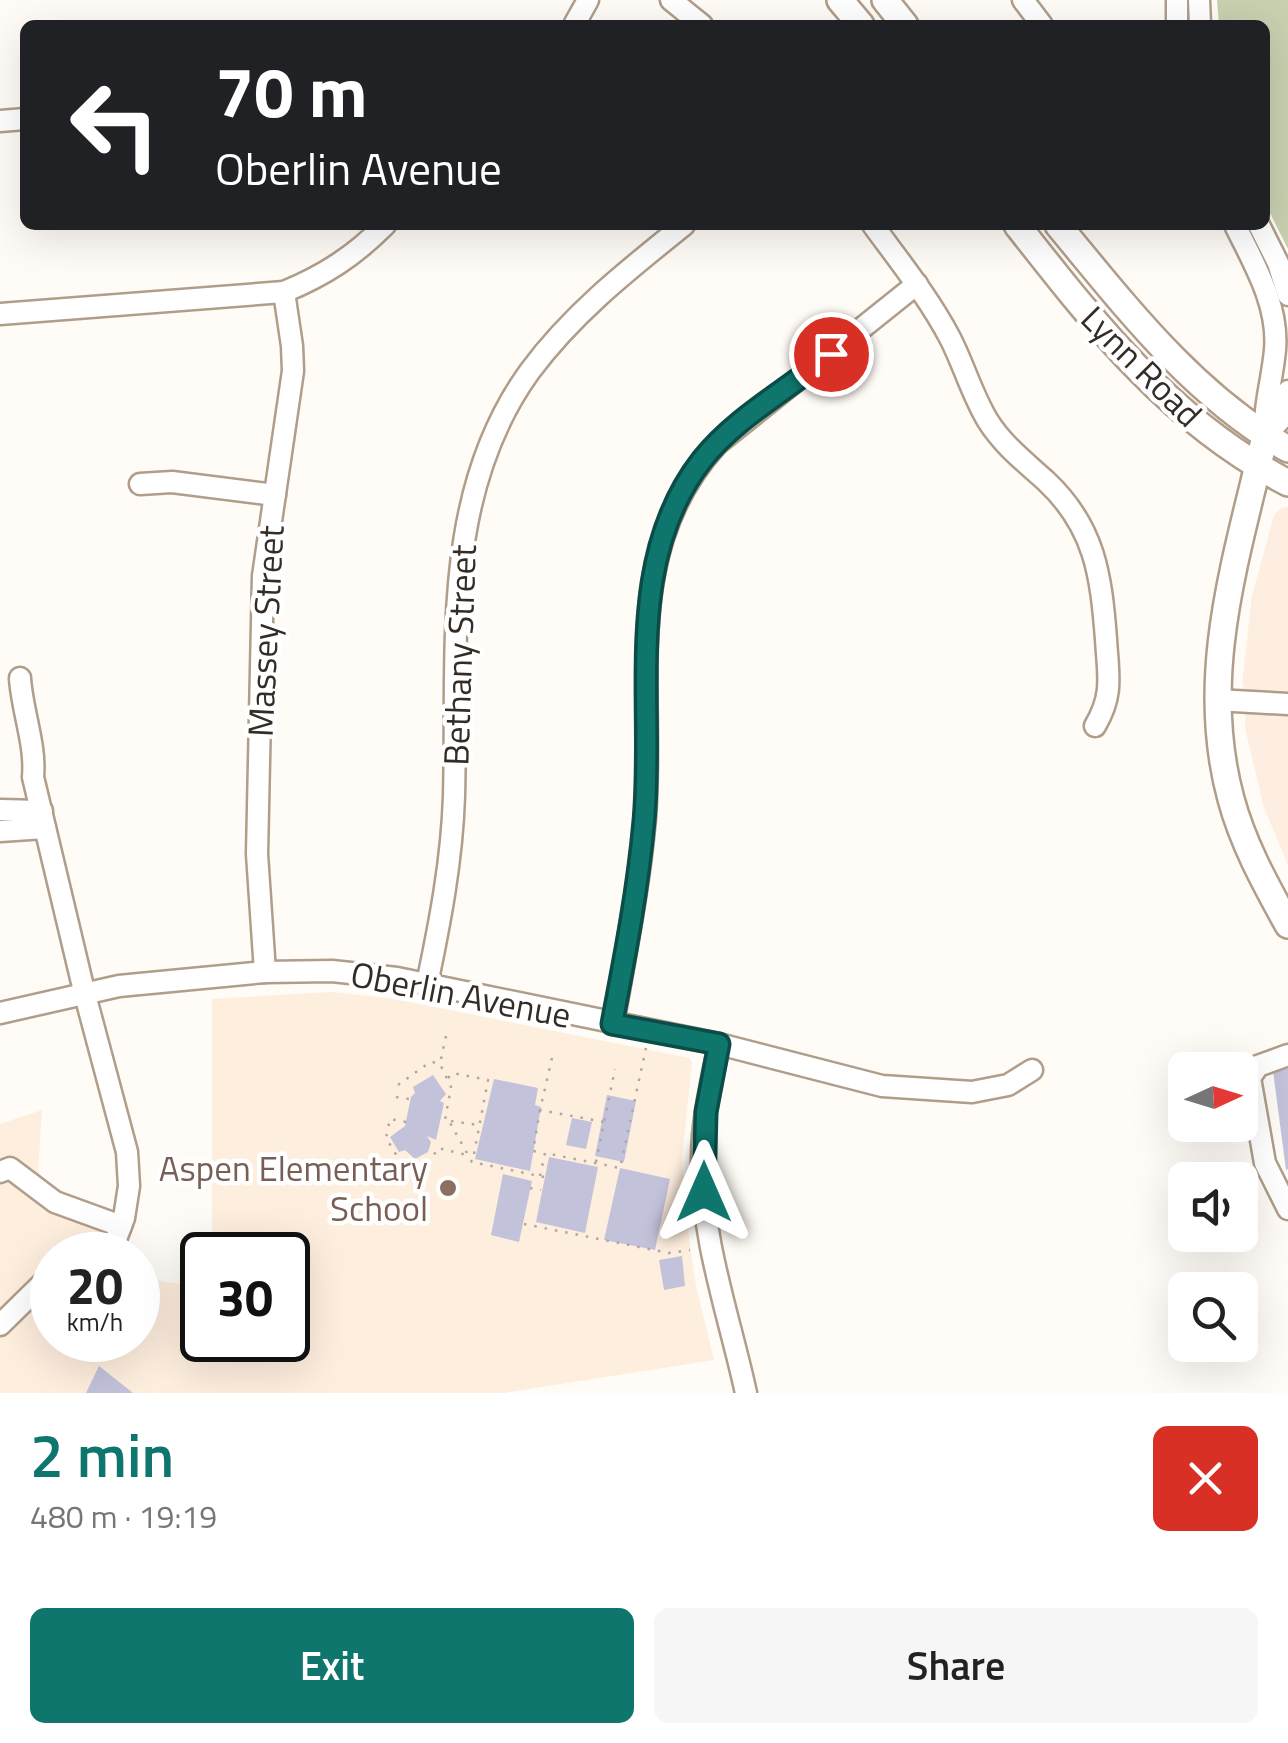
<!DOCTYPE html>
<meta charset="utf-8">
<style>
:root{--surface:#fff;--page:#f6f6f6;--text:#222;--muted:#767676;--accent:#0f766e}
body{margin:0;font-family:"Titillium Web",sans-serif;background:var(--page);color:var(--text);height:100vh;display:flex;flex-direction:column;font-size:38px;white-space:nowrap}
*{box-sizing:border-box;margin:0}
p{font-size:32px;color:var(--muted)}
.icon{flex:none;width:55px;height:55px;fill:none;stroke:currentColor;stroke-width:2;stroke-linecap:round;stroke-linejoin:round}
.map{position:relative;height:1393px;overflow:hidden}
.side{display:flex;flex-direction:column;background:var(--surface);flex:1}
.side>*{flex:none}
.guide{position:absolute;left:20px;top:20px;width:1250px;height:210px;border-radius:15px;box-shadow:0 10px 40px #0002;background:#202124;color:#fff;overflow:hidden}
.needle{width:65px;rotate:86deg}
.controls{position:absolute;left:1168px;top:1052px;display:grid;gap:20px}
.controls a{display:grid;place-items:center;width:90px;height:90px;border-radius:15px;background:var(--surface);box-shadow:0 10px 40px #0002;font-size:50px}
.speed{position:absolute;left:30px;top:1232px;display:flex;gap:20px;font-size:50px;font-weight:700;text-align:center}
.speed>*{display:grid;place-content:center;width:130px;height:130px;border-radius:50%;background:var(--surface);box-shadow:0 10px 40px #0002;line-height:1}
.speed small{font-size:25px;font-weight:400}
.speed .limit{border:5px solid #111;border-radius:15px;background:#fff;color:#111}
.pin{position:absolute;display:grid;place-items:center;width:85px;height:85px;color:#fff;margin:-42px;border:5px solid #fff;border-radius:50%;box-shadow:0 2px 10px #0007}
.me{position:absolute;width:110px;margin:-55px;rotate:0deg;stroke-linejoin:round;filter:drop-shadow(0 0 8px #0008)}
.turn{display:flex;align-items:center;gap:35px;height:210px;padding:0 30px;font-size:45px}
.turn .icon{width:130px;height:130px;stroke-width:2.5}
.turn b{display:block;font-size:70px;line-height:85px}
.round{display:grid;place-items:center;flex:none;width:105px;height:105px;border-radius:15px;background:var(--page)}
.overview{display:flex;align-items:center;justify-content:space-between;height:170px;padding:0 30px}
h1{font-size:60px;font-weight:600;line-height:75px;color:var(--accent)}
.button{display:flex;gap:20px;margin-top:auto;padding:20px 30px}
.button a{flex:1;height:115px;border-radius:15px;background:var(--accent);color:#fff;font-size:40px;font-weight:600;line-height:115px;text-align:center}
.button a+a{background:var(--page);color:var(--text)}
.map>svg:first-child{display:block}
.built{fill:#feeede}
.medical{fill:#feeee2}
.green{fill:#c8d0b0}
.building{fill:#c2c2db}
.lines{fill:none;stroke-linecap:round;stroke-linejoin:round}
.minor-casing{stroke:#b09d8a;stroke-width:25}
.major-casing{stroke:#b09d8a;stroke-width:30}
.path{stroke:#aea8a3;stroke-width:2.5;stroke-dasharray:2.5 8;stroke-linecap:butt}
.minor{stroke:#fff;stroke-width:20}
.major{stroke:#fff;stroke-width:25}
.route-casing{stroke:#0a4d48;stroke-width:25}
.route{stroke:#0f766e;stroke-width:18}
.education-dot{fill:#8d6e63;stroke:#fff;stroke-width:4}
.labels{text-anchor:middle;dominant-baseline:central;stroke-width:9;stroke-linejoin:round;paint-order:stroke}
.street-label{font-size:35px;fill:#342c25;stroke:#fff}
.education-label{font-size:35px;fill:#785e54;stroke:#fff;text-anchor:end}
</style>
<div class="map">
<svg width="1288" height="1393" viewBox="0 0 1288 1393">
<rect width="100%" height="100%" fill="#fffbf6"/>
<polygon class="built" points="331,992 395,999 689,1058 692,1062 682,1159 686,1218 696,1286 714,1360 504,1393 0,1393 0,1124 42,1110 38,1172 62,1198 106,1212 106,1232 94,1241 66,1251 66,1255 52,1255 52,1340 138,1340 138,1277 202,1288 202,1340 288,1340 288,1255 212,1255 212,999"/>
<polygon class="medical" points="1288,507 1288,865 1264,808 1245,728 1246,692 1242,684 1252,596 1274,515 1281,508"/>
<polygon class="green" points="1217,0 1288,0 1288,249 1265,203 1265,25 1219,25"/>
<g class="building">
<polygon points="1288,1068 1288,1169 1286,1170 1273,1071"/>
<polygon points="433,1075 446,1094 440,1101 444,1103 436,1140 427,1136 431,1142 428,1152 415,1159 405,1150 399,1152 390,1137 405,1126 411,1097 415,1093 413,1087"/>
<polygon points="494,1079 538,1088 535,1105 541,1107 530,1171 475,1159"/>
<polygon points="607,1095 636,1101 624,1162 595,1156"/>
<polygon points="572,1118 592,1122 586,1149 566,1145"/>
<polygon points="549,1157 598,1167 585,1233 536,1222"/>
<polygon points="620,1168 670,1179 655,1250 604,1240"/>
<polygon points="503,1174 532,1181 519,1242 491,1235"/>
<polygon points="682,1256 685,1286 664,1290 659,1260"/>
<polygon points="99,1366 133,1393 86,1393"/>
</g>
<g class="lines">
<defs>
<g id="minor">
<polyline points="671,0 702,25"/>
<polyline points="1023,0 1042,25"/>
<polyline points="1177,0 1177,25"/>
<polyline points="1199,0 1200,25"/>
<polyline points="574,25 588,0"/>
<polyline points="0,121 25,119"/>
<path d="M 873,225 C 900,262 929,298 950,338 C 964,365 972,395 988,421 C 1003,445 1025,462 1046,481 C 1095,527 1101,575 1106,639 C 1108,675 1114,694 1095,726"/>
<path d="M 1235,225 C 1254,264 1279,305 1275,350 C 1272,382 1264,403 1265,436"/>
<polyline points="1259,225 1278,263 1288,295"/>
<path d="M 0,314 L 284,292 C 325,275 354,256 385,225"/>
<polyline points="1265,436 1281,419 1288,391"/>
<polyline points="140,484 172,482 275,495"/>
<path d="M 20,678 C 22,711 36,744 33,777 L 84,991 L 127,1152 L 129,1186 L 124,1218 L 110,1255"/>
<polyline points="1216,700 1288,704"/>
<polyline points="0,810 42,811"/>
<polyline points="0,831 45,828"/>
<polyline points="265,972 257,854 263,576 293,371 292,346 284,292"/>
<path d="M 427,984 C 440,922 452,860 454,796 C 458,651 440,495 530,371 C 573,313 628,270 684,225"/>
<polyline points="0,1013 119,986 265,972 332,971 397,978 719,1044 882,1086 972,1092 1008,1085 1032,1070"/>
<path d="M 613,1024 C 625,955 639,887 645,818 C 655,686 619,552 717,444 L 917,284"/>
<path d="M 719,1044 C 712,1081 702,1119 702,1158 C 701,1239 729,1315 746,1393"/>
<polyline points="1288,1055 1258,1066 1250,1078 1265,1163 1288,1209"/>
<polyline points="0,1172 10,1168 55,1202 121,1226"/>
<polyline points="0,1325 52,1274"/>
</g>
<g id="major">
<polyline points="840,0 861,25"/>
<polyline points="885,0 905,25"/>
<path d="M 1017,225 C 1097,327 1170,421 1288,483"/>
<path d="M 1058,225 C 1126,307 1193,395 1288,449"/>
<path d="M 1265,436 C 1237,557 1197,675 1231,799 C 1243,844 1266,885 1288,925"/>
</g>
</defs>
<use href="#minor" class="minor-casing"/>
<use href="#major" class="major-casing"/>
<g class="path">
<polyline points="446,1036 440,1064 451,1087 445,1120 449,1121 472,1162 544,1177"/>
<polyline points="552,1058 540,1110 604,1122"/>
<polyline points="448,1078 453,1073 488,1080 473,1159"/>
<polyline points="398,1085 430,1062 439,1063"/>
<polyline points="396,1097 409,1099"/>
<polyline points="540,1110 533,1151 543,1153"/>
<polyline points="451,1121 478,1125"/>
<polyline points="406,1122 390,1119 386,1138 400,1161 412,1168 428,1165 438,1148 467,1155"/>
<polyline points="596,1162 615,1069"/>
<polyline points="540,1176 545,1153 620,1168 646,1048"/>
<polyline points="530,1188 541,1190"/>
<polyline points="524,1224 669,1253 690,1250"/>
</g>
<use href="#minor" class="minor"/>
<use href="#major" class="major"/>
</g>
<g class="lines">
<defs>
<path id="route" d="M 704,1192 L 706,1112 L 719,1044 L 612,1024 C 625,956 638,889 644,821 C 655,701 622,563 702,460 C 736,417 789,389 831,354"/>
</defs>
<use href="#route" class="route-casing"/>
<use href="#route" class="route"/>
</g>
<circle class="education-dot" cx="448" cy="1188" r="10"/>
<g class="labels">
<g class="street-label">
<text transform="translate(1142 366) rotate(45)">Lynn Road</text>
<text transform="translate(265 631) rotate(-87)">Massey Street</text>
<text transform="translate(459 655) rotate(-88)">Bethany Street</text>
<text transform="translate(461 994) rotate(11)">Oberlin Avenue</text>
</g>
<g class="education-label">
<text x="428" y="1168">Aspen Elementary<tspan x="428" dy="40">School</tspan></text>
</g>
</g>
</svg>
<div class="controls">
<a><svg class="needle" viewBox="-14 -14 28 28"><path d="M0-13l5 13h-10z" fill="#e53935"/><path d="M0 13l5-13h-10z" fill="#767676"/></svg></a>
<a><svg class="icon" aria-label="sound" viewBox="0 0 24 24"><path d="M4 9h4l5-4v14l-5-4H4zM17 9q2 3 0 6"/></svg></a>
<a><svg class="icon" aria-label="search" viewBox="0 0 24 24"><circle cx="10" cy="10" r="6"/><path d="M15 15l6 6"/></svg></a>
</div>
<div class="speed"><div>20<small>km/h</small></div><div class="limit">30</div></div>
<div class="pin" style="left:831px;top:354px;background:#d93025"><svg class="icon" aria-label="arrive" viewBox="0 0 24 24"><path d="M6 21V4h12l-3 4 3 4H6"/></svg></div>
<svg class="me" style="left:704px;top:1192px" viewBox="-20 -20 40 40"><path d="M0-17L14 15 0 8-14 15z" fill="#0f766e" stroke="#fff" stroke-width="4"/></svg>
<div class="guide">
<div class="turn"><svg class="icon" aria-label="left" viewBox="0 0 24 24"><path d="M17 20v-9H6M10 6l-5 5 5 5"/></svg><div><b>70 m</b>Oberlin Avenue</div></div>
</div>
</div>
<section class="side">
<div class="overview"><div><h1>2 min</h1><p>480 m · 19:19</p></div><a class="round" style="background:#d93025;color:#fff"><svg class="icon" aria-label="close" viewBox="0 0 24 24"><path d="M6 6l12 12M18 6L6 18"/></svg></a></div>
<div class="button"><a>Exit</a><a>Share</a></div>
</section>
